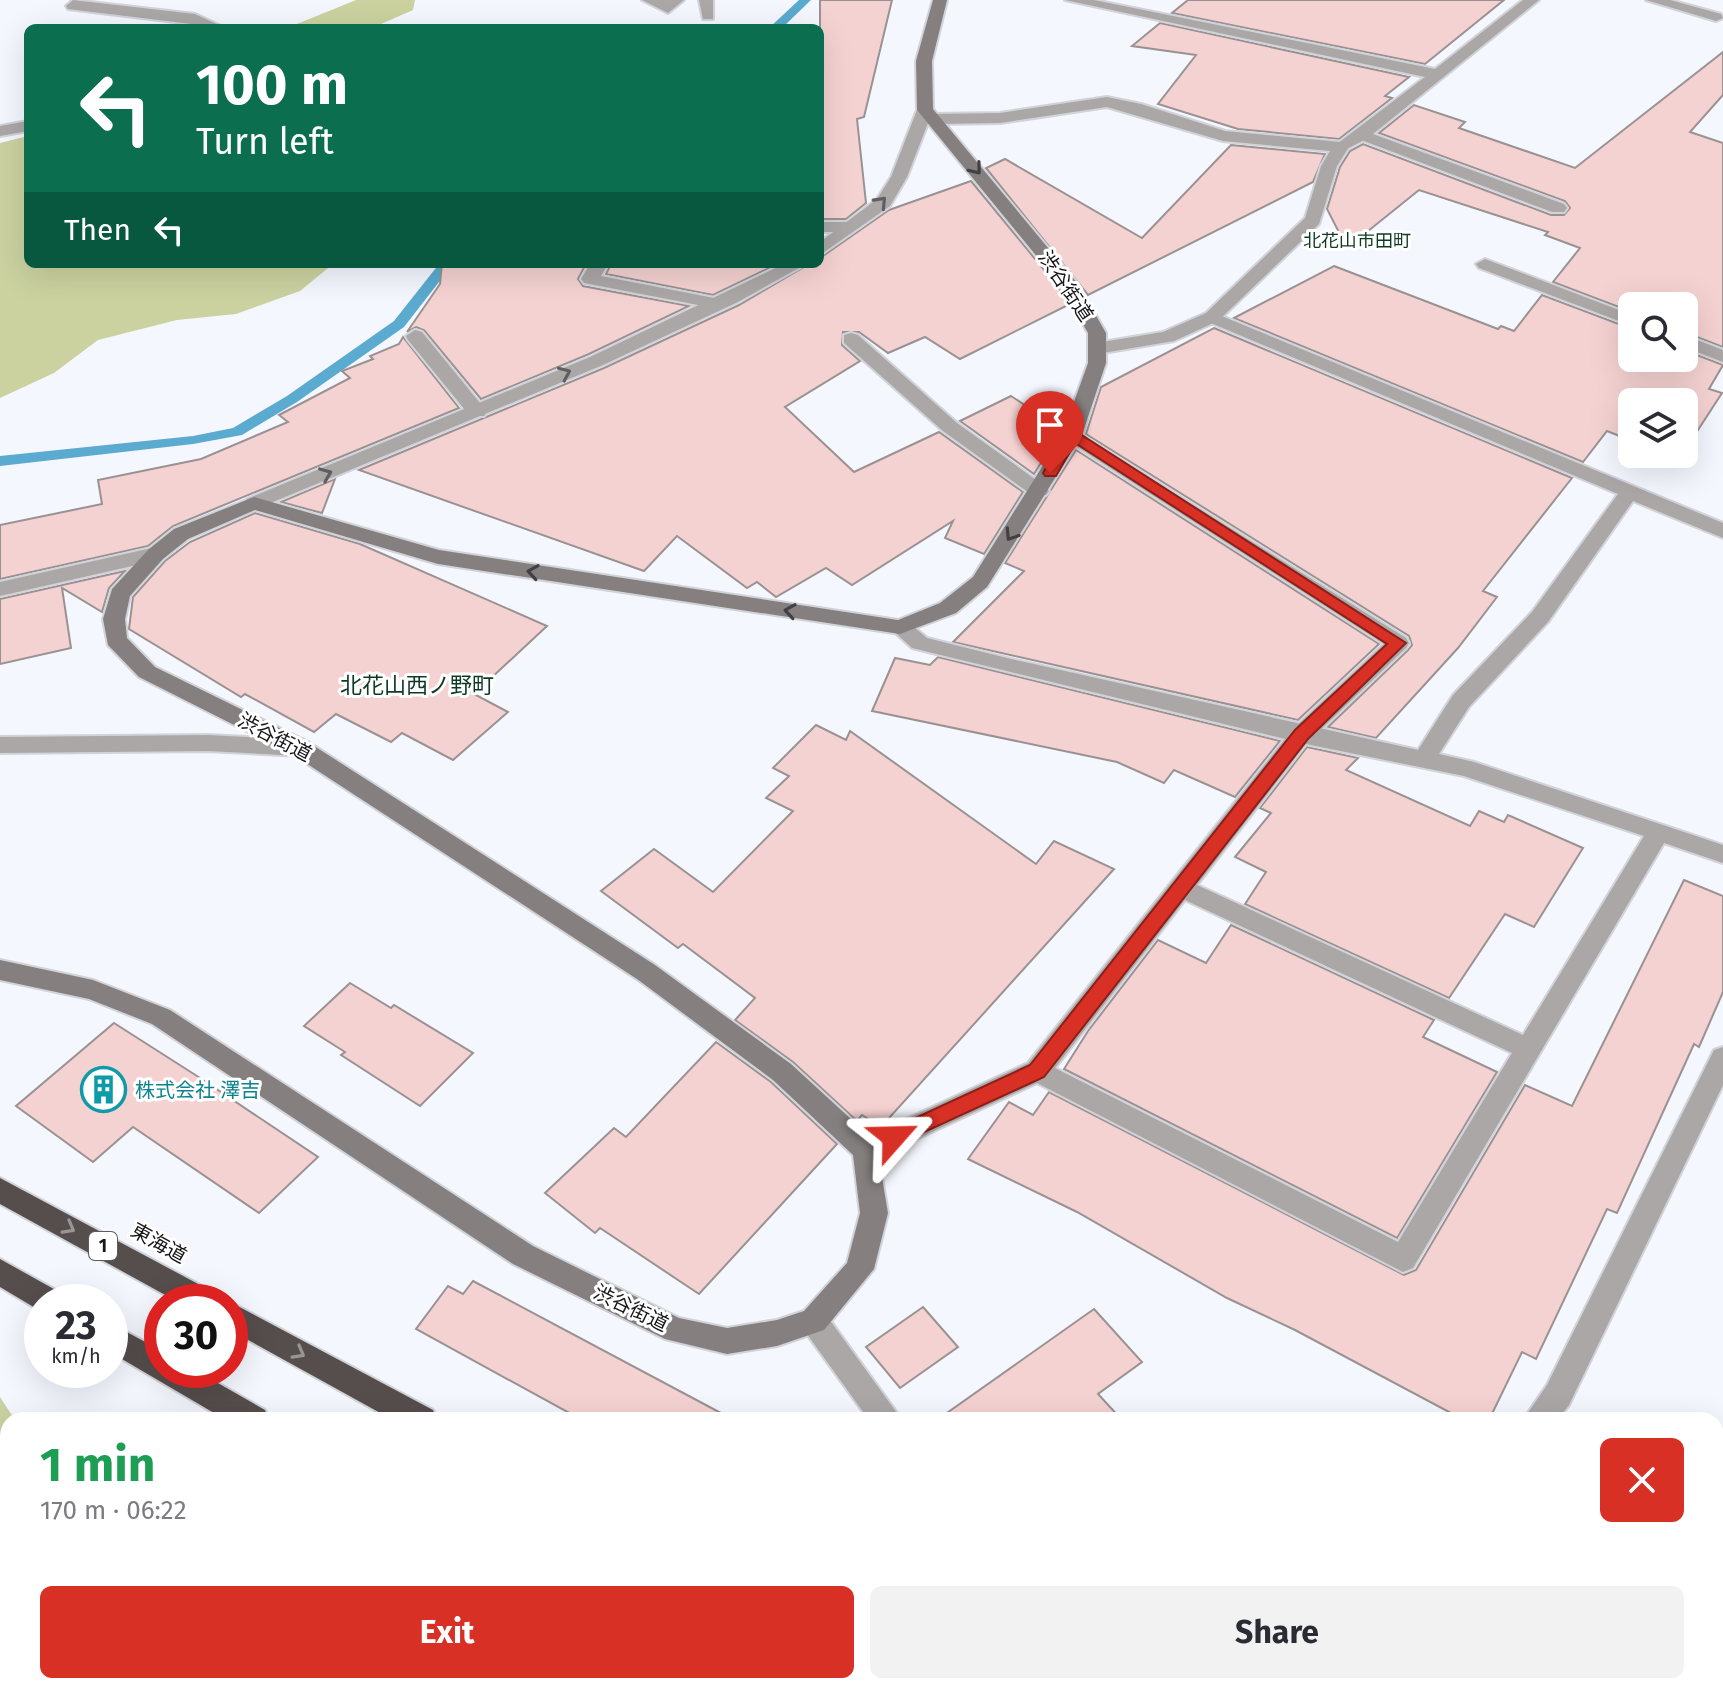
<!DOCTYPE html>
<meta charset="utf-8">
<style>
:root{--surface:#fff;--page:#f2f2f3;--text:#2b2b33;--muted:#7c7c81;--accent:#d93025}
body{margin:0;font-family:"Fira Sans","Noto Sans JP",sans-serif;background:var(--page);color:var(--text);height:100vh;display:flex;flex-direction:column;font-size:30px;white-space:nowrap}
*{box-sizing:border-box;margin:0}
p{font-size:26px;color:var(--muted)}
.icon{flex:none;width:44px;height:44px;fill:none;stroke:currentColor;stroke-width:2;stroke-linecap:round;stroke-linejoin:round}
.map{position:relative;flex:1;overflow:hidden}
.details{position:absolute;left:0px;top:1412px;width:1724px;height:282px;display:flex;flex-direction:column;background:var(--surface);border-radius:24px 24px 0 0;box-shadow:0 8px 32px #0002}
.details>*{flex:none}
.top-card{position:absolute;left:24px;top:24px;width:800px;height:244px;border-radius:12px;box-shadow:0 8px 32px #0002;background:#0b6e4f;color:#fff;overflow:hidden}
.fabs{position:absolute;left:1618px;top:292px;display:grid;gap:16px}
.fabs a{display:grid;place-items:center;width:80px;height:80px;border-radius:12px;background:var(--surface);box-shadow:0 8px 32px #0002;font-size:40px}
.speed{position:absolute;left:24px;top:1284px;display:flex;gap:16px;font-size:40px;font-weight:700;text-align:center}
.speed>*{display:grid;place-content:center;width:104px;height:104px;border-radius:50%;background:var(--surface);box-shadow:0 8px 32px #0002;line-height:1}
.speed small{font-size:20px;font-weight:400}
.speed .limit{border:12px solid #d22;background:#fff;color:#111}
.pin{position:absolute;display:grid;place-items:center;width:68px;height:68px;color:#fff;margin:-82px -34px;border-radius:50% 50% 50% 0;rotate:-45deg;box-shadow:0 0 8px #0007}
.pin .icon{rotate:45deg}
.me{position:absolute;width:88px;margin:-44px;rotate:65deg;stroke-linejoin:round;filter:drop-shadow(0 0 6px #0008)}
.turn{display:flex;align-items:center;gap:28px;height:168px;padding:0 40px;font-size:36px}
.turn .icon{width:104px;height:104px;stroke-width:2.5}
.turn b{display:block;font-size:56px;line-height:68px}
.then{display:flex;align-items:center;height:76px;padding:0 40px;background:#0003;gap:16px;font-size:30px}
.round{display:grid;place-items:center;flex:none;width:84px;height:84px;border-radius:12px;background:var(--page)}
.overview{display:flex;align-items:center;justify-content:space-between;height:136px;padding:0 40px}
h1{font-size:48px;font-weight:700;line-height:60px;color:#1e9e55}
.button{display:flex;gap:16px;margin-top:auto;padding:16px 40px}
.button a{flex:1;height:92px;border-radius:12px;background:var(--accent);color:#fff;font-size:32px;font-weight:700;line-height:92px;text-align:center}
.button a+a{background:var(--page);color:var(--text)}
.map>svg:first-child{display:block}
.green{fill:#cbd2a0}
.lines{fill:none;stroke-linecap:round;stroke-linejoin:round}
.stream{fill:#5baacf;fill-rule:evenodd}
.building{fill:#f4d2d1;stroke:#9a9292;stroke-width:2}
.lane-casing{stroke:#d1d3d9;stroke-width:4}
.street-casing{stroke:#d1d3d9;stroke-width:4}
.secondary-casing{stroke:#d1d3d9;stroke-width:4}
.highway-casing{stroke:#d1d3d9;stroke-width:4}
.lane{fill:#aaa7a6;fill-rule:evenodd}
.street{fill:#aaa7a6;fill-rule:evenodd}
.secondary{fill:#85807f;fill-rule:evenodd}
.highway{fill:#554e4d;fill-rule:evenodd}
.oneway{stroke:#424042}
.oneway2{stroke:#605e60}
.oneway3{stroke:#999594}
.route{fill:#d93025;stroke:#8d1f18;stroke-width:2}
.labels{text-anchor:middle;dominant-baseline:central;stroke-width:6;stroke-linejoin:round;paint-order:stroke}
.far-neighbourhood-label{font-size:18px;fill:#0d3925;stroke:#fff}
.shield{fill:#fff;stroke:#5c5c5e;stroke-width:2}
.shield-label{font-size:18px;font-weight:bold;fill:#161619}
.street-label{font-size:20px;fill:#161619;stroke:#fff}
.culture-label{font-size:20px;fill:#0d838f;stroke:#fff;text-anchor:start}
.neighbourhood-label{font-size:22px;fill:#0d3925;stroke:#fff}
</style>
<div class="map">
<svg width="1723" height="1693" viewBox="0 0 1723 1693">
<rect width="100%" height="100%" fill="#f5f7fe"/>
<g class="green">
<polygon points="356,0 415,0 413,10 372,28 287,28"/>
<polygon points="28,136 28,264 333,264 300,291 236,314 177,320 98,340 54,373 0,398 0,143"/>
<polygon points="0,1397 15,1420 8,1420 8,1686 567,1686 575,1693 0,1693"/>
</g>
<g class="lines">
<g class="stream">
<polygon points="799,0 811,0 782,28 769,28"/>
<polygon points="439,264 453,264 404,327 297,402 242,435 193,444 0,466 0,456 193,436 233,428 287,396 394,321"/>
</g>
</g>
<g class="building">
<polygon points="820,0 892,0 864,117 857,119 866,203 846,219 820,219"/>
<polygon points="1188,0 1504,0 1425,64 1172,13"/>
<polygon points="1160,23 1409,77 1385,96 1392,98 1339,139 1238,129 1158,104 1196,55 1132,46"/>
<polygon points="1723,52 1723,95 1690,132 1723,143 1723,347 1684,332 1684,306 1632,306 1632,312 1553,282 1580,248 1545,235 1548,232 1419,190 1347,248 1327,209 1340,167 1350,151 1363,144 1551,215 1564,215 1570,208 1565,201 1379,133 1414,105 1465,122 1459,128 1575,168"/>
<polygon points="1231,145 1325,154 1313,182 1088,295 986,168 1005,159 1142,238"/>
<polygon points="971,181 1059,288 1068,305 960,359 925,337 888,353 859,332 843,332 842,345 860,361 785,407 854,472 939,432 1023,492 984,554 945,538 953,521 852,585 826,568 776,597 757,582 747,588 677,536 644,571 359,470 604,368 739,305 809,264 820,264 820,258 889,210"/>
<polygon points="442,264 586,264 578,279 583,286 689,306 589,354 481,399 424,330 416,327 407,332 440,284"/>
<polygon points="611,264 777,264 713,295 606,274"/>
<polygon points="1334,266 1498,329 1501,326 1514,331 1542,295 1632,329 1632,358 1684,358 1684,350 1723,365 1709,389 1722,393 1685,450 1684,402 1632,402 1632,441 1607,431 1583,462 1234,318"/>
<polygon points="1214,328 1572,478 1483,591 1497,597 1458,648 1376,738 1328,727 1408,650 1412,645 1409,636 1086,434 1101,387"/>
<polygon points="403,337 459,408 173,526 148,546 0,579 0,525 102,504 98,480 201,459 288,422 279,415 350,378 342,371 373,359 370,356 399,344"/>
<polygon points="1011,396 1043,417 1070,403 1059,434 1034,474 960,421"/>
<polygon points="1076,450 1379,644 1298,720 953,642 1024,571 1005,563"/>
<polygon points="335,479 322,513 281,502"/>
<polygon points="255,513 360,544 547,626 474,694 508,712 453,760 402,733 391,742 336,714 314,732 245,694 241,697 129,629 133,597 165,561 190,542"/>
<polygon points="125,571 109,588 102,612 62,588 71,648 0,664 0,599"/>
<polygon points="938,657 1280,741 1235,797 1174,770 1164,783 1117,762 872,711 895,658 930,665"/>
<polygon points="816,725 846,740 850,731 1036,864 1054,841 1114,869 881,1127 862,1115 857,1121 793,1062 735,1020 755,998 683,944 678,948 601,891 654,849 713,892 793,811 766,798 789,776 773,768"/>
<polygon points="1307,747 1358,758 1346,770 1470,826 1479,811 1504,822 1508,815 1583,848 1534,927 1505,914 1449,998 1245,904 1266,872 1235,857 1271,813 1260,808"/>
<polygon points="1684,880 1723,896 1723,992 1699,1047 1694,1044 1617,1213 1607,1209 1536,1359 1522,1352 1489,1420 1464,1420 1295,1330 1227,1298 1077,1212 968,1159 1009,1102 1033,1115 1049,1092 1404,1275 1416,1270 1525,1085 1572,1106"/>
<polygon points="1231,925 1434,1020 1423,1037 1497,1072 1397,1238 1064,1069 1088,1031 1158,940 1206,963"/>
<polygon points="350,983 391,1008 394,1005 473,1053 420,1106 341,1055 345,1052 304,1026"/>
<polygon points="114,1023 197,1076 318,1157 259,1213 133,1127 93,1162 16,1106"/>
<polygon points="716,1042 771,1082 837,1144 699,1294 600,1228 595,1233 545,1193 614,1128 626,1137"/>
<polygon points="473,1281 734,1420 582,1420 416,1329 448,1286 463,1294"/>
<polygon points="923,1307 958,1347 900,1388 866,1347"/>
<polygon points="1094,1309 1142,1362 1098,1394 1122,1420 937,1420"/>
</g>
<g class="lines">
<defs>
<g id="lane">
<polygon points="73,0 195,14 225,28 68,9 66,6"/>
<polygon points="642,0 684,0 668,13"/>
<polygon points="699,0 713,0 713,19 703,19"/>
<polygon points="1646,0 1670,0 1721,14 1723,18 1716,21"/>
<polygon points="1107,97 1141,104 1225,131 1341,142 1349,147 1337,166 1319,224 1218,321 1174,341 1097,354 1088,348 1090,344 1163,332 1206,313 1305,218 1321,166 1330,151 1223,141 1107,107 1000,123 933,124 925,119 933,114 1000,113"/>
<polygon points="28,121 28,131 0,136 0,126"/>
<polygon points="1362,130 1564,204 1567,208 1564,212 1552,212 1356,138 1356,132"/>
<polygon points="820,222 851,222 860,227 851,232 820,232"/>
<polygon points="1485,259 1632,315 1632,326 1479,268 1476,264"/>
<polygon points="590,264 608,264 601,276 719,299 728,304 719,309 584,283 581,279"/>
<polygon points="415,330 422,332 484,408 487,412 484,416 470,416 408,340 406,336"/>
<polygon points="851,333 858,335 957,423 1046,487 1049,491 1046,495 1032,495 943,431 844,343 844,335"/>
<polygon points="1684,335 1723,350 1723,362 1684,347"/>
<polygon points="1072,429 1406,638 1409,643 1406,648 1309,741 1293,741 1290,735 1293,729 1384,644 1065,439 1062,435 1065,431"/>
<polygon points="156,547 163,549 166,554 163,559 0,596 0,582"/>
<polygon points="208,735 300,740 311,748 300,756 208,751 0,753 0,737"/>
<polygon points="1723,1047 1723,1085 1569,1405 1557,1420 1523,1420 1547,1385 1714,1050"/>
<polygon points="814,1308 824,1312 902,1420 869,1420 804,1330 799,1321 804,1312"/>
<polygon points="1223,1686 1262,1686 1259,1693 1220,1693"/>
</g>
<g id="street">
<polygon points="1065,0 1094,0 1435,69 1523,0 1539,0 1368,138 1341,152 1333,147 1425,77"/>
<polygon points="925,105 933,110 907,177 890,206 820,255 820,242 877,199 891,177 917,110"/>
<polygon points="784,264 806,264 738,302 603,365 261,507 247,507 244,503 247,499 590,357"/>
<path d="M 1212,312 L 1723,523 L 1723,538 L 1633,501 L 1548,622 L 1469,707 L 1439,754 L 1474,762 L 1723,845 L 1723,863 L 1664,843 L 1413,1268 L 1403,1272 L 1037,1083 L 876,1158 L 866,1162 L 856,1158 L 852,1150 L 856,1142 L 1028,1063 L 1285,739 L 912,648 L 889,627 L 892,622 L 908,622 L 927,638 L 1011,659 L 1418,750 L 1453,695 L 1532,612 L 1618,494 L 1206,321 L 1206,313 ZM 1306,744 L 1464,776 L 1644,836 L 1523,1035 L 1197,885 ZM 1185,900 L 1512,1053 L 1398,1242 L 1055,1068 Z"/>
</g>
<polygon id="secondary" points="933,0 947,0 932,61 933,109 1078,284 1106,333 1106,363 1082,435 987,587 956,613 900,634 438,564 255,510 188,539 163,559 130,596 125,619 127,638 155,667 308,742 655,965 791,1064 876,1142 888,1213 874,1269 824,1330 777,1346 727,1354 665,1339 513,1264 152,1024 89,999 0,980 0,960 93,980 170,1010 533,1246 679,1318 727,1328 777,1320 804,1311 847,1263 860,1213 853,1155 773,1080 637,979 292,754 139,677 108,645 103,619 112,589 149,549 174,529 254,497 439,550 898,620 940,603 973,577 1062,435 1088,363 1088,333 1061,286 917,110 916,61"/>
<g id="highway">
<polygon points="0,1178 215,1293 219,1302 178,1302 0,1204"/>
<polygon points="0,1259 61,1293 65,1302 42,1302 42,1312 0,1287"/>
<polygon points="230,1302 433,1410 437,1420 393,1420 230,1330"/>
<polygon points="110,1323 162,1351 162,1370 195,1370 265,1410 269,1420 226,1420 110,1352"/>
<polygon points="695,1686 738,1686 741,1693 698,1693"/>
<polygon points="898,1686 943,1686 946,1693 901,1693"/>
</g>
</defs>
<use href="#lane" class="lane-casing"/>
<use href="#street" class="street-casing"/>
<use href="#secondary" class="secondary-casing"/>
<use href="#highway" class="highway-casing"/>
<use href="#lane" class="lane"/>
<use href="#street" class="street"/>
<use href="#secondary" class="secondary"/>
<use href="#highway" class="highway"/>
</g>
<defs><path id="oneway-chevron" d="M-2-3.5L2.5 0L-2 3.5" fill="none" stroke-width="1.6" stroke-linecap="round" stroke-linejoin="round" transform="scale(2)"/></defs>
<g class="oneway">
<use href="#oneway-chevron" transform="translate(976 169) rotate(51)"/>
<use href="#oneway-chevron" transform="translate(1011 535) rotate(123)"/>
<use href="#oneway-chevron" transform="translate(533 572) rotate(-171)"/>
<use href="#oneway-chevron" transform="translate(790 611) rotate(-171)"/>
</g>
<g class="oneway2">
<use href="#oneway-chevron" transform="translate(881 202) rotate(-47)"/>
<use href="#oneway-chevron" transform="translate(565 373) rotate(-24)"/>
<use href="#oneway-chevron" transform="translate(326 474) rotate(-22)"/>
</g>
<g class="oneway3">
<use href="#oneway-chevron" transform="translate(69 1228) rotate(29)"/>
<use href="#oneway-chevron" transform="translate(299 1353) rotate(29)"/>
</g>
<polygon class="route" points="1067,432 1077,432 1406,643 1308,739 1044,1077 894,1146 887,1143 884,1137 887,1131 1030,1065 1295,730 1387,644 1075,443 1056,476 1045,476 1043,473"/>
<defs>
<symbol id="building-ring" viewBox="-11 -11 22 22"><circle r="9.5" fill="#fff" stroke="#0f9aa8" stroke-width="1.5"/><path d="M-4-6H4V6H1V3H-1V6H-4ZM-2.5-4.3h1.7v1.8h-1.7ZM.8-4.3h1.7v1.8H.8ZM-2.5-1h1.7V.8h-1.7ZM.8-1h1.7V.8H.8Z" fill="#0f9aa8"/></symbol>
</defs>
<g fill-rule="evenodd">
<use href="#building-ring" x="78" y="1064" width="51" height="51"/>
</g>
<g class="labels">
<g class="far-neighbourhood-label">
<text x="1357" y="241">北花山市田町</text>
</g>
<rect class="shield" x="89" y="1232" width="28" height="28" rx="6"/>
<g class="shield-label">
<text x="103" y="1246">1</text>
</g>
<g class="street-label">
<text transform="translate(1066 286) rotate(56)">渋谷街道</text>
<text transform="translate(275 737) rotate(28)">渋谷街道</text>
<text transform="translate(159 1243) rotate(29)">東海道</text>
<text transform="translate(631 1308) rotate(26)">渋谷街道</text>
</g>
<g class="culture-label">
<text x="135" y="1090">株式会社 澤吉</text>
</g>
<g class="neighbourhood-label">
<text x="417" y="685">北花山西ノ野町</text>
</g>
</g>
</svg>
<div class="fabs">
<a><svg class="icon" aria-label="search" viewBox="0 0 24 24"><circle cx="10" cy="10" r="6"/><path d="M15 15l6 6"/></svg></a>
<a><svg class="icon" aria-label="layers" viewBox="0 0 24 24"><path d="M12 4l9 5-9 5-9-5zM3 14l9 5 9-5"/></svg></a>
</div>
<div class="speed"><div>23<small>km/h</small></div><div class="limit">30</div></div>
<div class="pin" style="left:1050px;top:473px;background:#d93025"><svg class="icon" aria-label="arrive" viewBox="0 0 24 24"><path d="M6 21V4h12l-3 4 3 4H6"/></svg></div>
<svg class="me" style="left:894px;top:1137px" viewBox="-20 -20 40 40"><path d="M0-17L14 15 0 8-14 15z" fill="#d93025" stroke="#fff" stroke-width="4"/></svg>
<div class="top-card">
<div class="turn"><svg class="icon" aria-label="left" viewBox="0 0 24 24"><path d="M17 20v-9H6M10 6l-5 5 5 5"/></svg><div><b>100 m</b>Turn left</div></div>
<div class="then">Then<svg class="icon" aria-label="left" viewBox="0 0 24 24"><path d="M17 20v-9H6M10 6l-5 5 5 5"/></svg></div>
</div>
<section class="details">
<div class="overview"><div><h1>1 min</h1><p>170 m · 06:22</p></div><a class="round" style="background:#d93025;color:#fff"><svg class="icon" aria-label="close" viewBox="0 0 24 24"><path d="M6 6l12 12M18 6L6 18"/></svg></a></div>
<div class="button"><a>Exit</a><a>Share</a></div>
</section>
</div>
